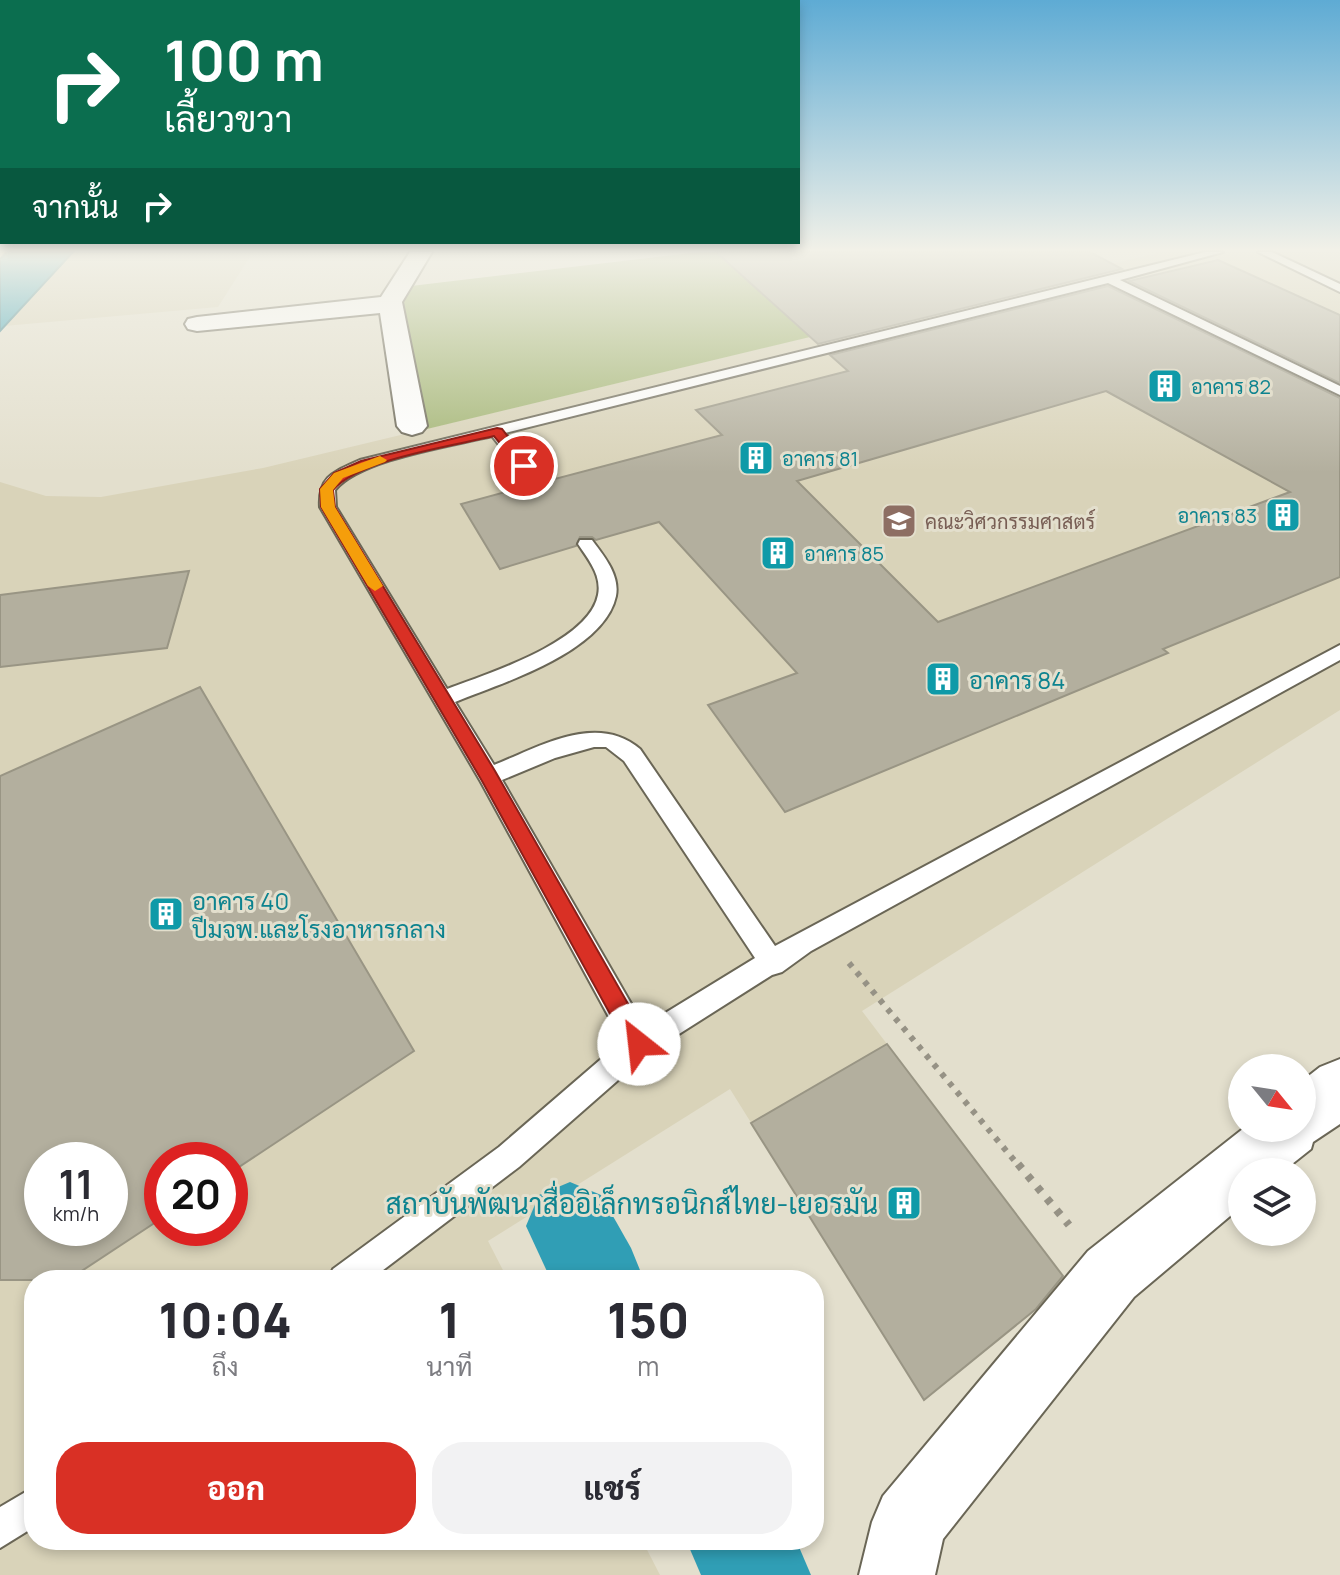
<!DOCTYPE html>
<html lang="th">
<meta charset="utf-8">
<style>
:root{--surface:#fff;--page:#f2f2f3;--text:#2b2b33;--muted:#7c7c81;--accent:#d93025}
body{margin:0;font-family:Manrope,Sarabun,sans-serif;background:var(--page);color:var(--text);height:100vh;display:flex;flex-direction:column;font-size:30px;white-space:nowrap}
*{box-sizing:border-box;margin:0}
p{font-size:26px;color:var(--muted)}
.icon{flex:none;width:44px;height:44px;fill:none;stroke:currentColor;stroke-width:2;stroke-linecap:round;stroke-linejoin:round}
.map{position:relative;flex:1;overflow:hidden}
.side{position:absolute;left:24px;top:1270px;width:800px;height:280px;display:flex;flex-direction:column;background:var(--surface);border-radius:32px;box-shadow:0 4px 12px #0003}
.side>*{flex:none}
.top-card{position:absolute;left:0px;top:0px;width:800px;height:244px;box-shadow:0 4px 12px #0003;background:#0b6e4f;color:#fff;overflow:hidden}
.needle{width:52px;rotate:120deg}
.controls{position:absolute;left:1228px;top:1054px;display:grid;gap:16px}
.controls a{display:grid;place-items:center;width:88px;height:88px;border-radius:50%;background:var(--surface);box-shadow:0 4px 12px #0003;font-size:40px}
.speed{position:absolute;left:24px;top:1142px;display:flex;gap:16px;font-size:40px;font-weight:700;text-align:center}
.speed>*{display:grid;place-content:center;width:104px;height:104px;border-radius:50%;background:var(--surface);box-shadow:0 4px 12px #0003;line-height:1}
.speed small{font-size:20px;font-weight:400}
.speed .limit{border:12px solid #d22;background:#fff;color:#111}
.pin{position:absolute;display:grid;place-items:center;width:68px;height:68px;color:#fff;margin:-34px;border:4px solid #fff;border-radius:50%;box-shadow:0 2px 8px #0007}
.me{position:absolute;width:88px;margin:-44px;rotate:331deg;stroke-linejoin:round;filter:drop-shadow(0 0 6px #0008)}
.turn{display:flex;align-items:center;gap:28px;height:168px;padding:0 32px;font-size:36px}
.turn .icon{width:104px;height:104px;stroke-width:2.5}
.turn b{display:block;font-size:56px;line-height:68px}
.then{display:flex;align-items:center;height:76px;padding:0 32px;background:#0003;gap:16px;font-size:30px}
.eta{display:flex;justify-content:space-evenly;align-items:center;height:136px;text-align:center}
.eta b{font-size:48px;font-weight:800;line-height:56px}
.action{display:flex;gap:16px;margin-top:auto;padding:16px 32px}
.action a{flex:1;height:92px;border-radius:32px;background:var(--accent);color:#fff;font-size:32px;font-weight:800;line-height:92px;text-align:center}
.action a+a{background:var(--page);color:var(--text)}
.map>svg:first-child{display:block}
.built{fill:#d9d3b9;fill-rule:evenodd}
.green{fill:#a3b574}
.water{fill:#309eb5;stroke:#2e7b89;stroke-width:2}
.lines{fill:none;stroke-linecap:round;stroke-linejoin:round}
.canal{fill:#309eb5;fill-rule:evenodd}
.building{fill:#b3af9e;stroke:#999584;stroke-width:2;fill-rule:evenodd}
.service-casing{stroke:#6a6656;stroke-width:4}
.minor-casing{stroke:#6a6656;stroke-width:4}
.path-far1{stroke:#969285;stroke-width:6;stroke-dasharray:5 7;stroke-linecap:butt}
.path{stroke:#969285;stroke-width:8;stroke-dasharray:6 9;stroke-linecap:butt}
.service{fill:#fff;fill-rule:evenodd}
.minor{fill:#fff;fill-rule:evenodd}
.route{fill:#d93025;stroke:#8d1f18;stroke-width:2}
.slow{fill:#f59e0b}
.labels{text-anchor:middle;dominant-baseline:central;stroke-width:6;stroke-linejoin:round;paint-order:stroke}
.far-culture-label{font-size:20px;fill:#0d838f;stroke:#e3dfcd;text-anchor:start}
.far-education-label{font-size:20px;fill:#785e54;stroke:#e3dfcd;text-anchor:start}
.culture-label{font-size:24px;fill:#0d838f;stroke:#e3dfcd;text-anchor:start}
.near-culture-label{font-size:28px;fill:#0d838f;stroke:#e3dfcd;text-anchor:end}
</style>
<div class="map">
<svg width="1340" height="1575" viewBox="0 0 1340 1575">
<rect width="100%" height="100%" fill="#e3dfcd"/>
<g class="built">
<polygon points="73,252 253,252 218,307 4,326"/>
<path d="M 1162,252 L 1340,252 L 1340,710 L 862,1011 L 1068,1283 L 924,1400 L 730,1089 L 488,1241 L 508,1280 L 34,1280 L 34,1540 L 642,1540 L 660,1575 L 0,1575 L 0,482 L 46,496 L 101,497 L 263,468 ZM 42,1160 L 110,1160 L 110,1228 L 42,1228 ZM 162,1160 L 230,1160 L 230,1228 L 162,1228 Z"/>
</g>
<polygon class="green" points="699,252 716,252 810,337 427,429 399,304 411,286"/>
<polygon class="water" points="7,252 73,252 0,331 0,259"/>
<g class="lines">
<g class="canal">
<polygon points="570,1182 601,1195 631,1248 644,1280 551,1280 526,1226 539,1195"/>
<polygon points="686,1540 796,1540 811,1575 701,1575"/>
</g>
</g>
<g class="building">
<polygon points="716,252 1090,252 1122,269 818,344"/>
<polygon points="1218,260 1340,315 1340,383 1129,281"/>
<path d="M 1108,286 L 1340,398 L 1340,577 L 1163,649 L 1168,653 L 785,812 L 708,705 L 797,673 L 659,522 L 596,540 L 592,537 L 580,537 L 576,546 L 500,569 L 461,504 L 528,486 L 544,489 L 547,481 L 722,435 L 696,410 L 848,371 L 830,355 ZM 1106,391 L 1290,492 L 938,622 L 797,481 Z"/>
<polygon points="189,571 167,648 0,667 0,595"/>
<path d="M 200,687 L 414,1051 L 230,1173 L 230,1160 L 162,1160 L 162,1218 L 68,1280 L 0,1280 L 0,776 ZM 42,1160 L 110,1160 L 110,1228 L 42,1228 Z"/>
<polygon points="887,1044 1063,1276 1036,1309 924,1400 751,1123"/>
</g>
<g class="lines">
<defs>
<g id="service">
<path d="M 1205,252 L 1223,252 L 1120,280 L 1340,386 L 1340,395 L 1108,283 L 505,433 L 544,480 L 544,486 L 532,486 L 492,436 C 452,446 360,459 335,490 L 336,507 L 447,689 C 487,674 589,642 598,595 C 602,575 588,559 578,544 L 580,540 L 592,540 C 604,556 620,575 616,596 C 604,652 502,683 455,702 L 494,765 C 539,747 597,712 640,749 L 775,946 L 1340,645 L 1340,660 L 811,951 L 782,972 L 772,975 L 649,1053 L 519,1167 L 370,1280 L 328,1280 L 333,1269 L 499,1147 L 622,1041 L 481,782 L 320,507 C 318,476 334,472 360,460 ZM 594,747 L 606,747 L 624,761 L 755,958 L 644,1026 L 502,780 L 555,758 Z"/>
<polygon points="1258,252 1272,252 1340,284 1340,292"/>
<polygon points="34,1487 34,1527 0,1548 0,1507"/>
</g>
<g id="minor">
<polygon points="410,252 432,252 402,302 427,426 422,432 412,435 402,432 397,426 380,313 197,331 188,329 185,324 188,319 197,317 381,297"/>
<polygon points="1340,1059 1340,1124 1313,1142 1311,1149 1282,1172 1242,1172 1242,1206 1134,1297 943,1539 935,1575 859,1575 872,1522 883,1496 1088,1251 1244,1128 1302,1128 1302,1081 1320,1067"/>
</g>
</defs>
<use href="#service" class="service-casing"/>
<use href="#minor" class="minor-casing"/>
<polyline class="path-far1" points="849,963 1019,1166"/>
<polyline class="path" points="1018,1164 1069,1225"/>
<use href="#service" class="service"/>
<use href="#minor" class="minor"/>
</g>
<linearGradient id="sky" x2="0" y2="1"><stop stop-color="#5eabd4"/><stop offset="0.53" stop-color="#f2f1e8"/><stop offset="1" stop-color="#f2f1e8" stop-opacity="0"/></linearGradient>
<rect width="1340" height="472" fill="url(#sky)"/>
<path class="route" d="M 497,428 L 502,429 L 529,463 L 529,468 L 520,468 L 494,436 C 453,446 359,459 333,490 L 335,507 L 495,771 L 647,1037 L 650,1044 L 647,1052 L 639,1055 L 631,1052 L 482,781 L 321,507 L 320,489 L 334,473 L 361,461 Z"/>
<polygon class="slow" points="380,456 387,460 385,462 343,478 333,490 335,507 383,586 375,591 368,586 321,507 320,489 334,473"/>
<defs>
<symbol id="building-square" viewBox="-11 -11 22 22"><rect x="-9" y="-9" width="18" height="18" rx="4" fill="#0f9aa8" stroke="#e3dfcd"/><path d="M-4-6H4V6H1V3H-1V6H-4ZM-2.5-4.3h1.7v1.8h-1.7ZM.8-4.3h1.7v1.8H.8ZM-2.5-1h1.7V.8h-1.7ZM.8-1h1.7V.8H.8Z" fill="#fff"/></symbol>
<symbol id="university-square" viewBox="-11 -11 22 22"><rect x="-9" y="-9" width="18" height="18" rx="4" fill="#8d6e63" stroke="#e3dfcd"/><path d="M0-5L7-2L0 1L-7-2ZM-4 1L0 2.5L4 1V4Q0 6-4 4Z" fill="#fff"/></symbol>
</defs>
<g fill-rule="evenodd">
<use href="#building-square" x="1145" y="366" width="40" height="40"/>
<use href="#building-square" x="736" y="438" width="40" height="40"/>
<use href="#building-square" x="1263" y="495" width="40" height="40"/>
<use href="#university-square" x="879" y="501" width="40" height="40"/>
<use href="#building-square" x="758" y="533" width="40" height="40"/>
<use href="#building-square" x="923" y="659" width="40" height="40"/>
<use href="#building-square" x="146" y="894" width="40" height="40"/>
<use href="#building-square" x="884" y="1183" width="40" height="40"/>
</g>
<g class="labels">
<g class="far-culture-label">
<text x="1191" y="386">อาคาร 82</text>
<text x="782" y="458">อาคาร 81</text>
<text x="1257" y="515" text-anchor="end">อาคาร 83</text>
<text x="804" y="553">อาคาร 85</text>
</g>
<g class="far-education-label">
<text x="925" y="521">คณะวิศวกรรมศาสตร์</text>
</g>
<g class="culture-label">
<text x="969" y="679">อาคาร 84</text>
<text x="192" y="900">อาคาร 40<tspan x="192" dy="28">ปีมจพ.และโรงอาหารกลาง</tspan></text>
</g>
<g class="near-culture-label">
<text x="878" y="1203">สถาบันพัฒนาสื่ออิเล็กทรอนิกส์ไทย-เยอรมัน</text>
</g>
</g>
</svg>
<div class="controls">
<a><svg class="needle" viewBox="-14 -14 28 28"><path d="M0-13l5 13h-10z" fill="#e53935"/><path d="M0 13l5-13h-10z" fill="#7c7c81"/></svg></a>
<a><svg class="icon" aria-label="layers" viewBox="0 0 24 24"><path d="M12 4l9 5-9 5-9-5zM3 14l9 5 9-5"/></svg></a>
</div>
<div class="speed"><div>11<small>km/h</small></div><div class="limit">20</div></div>
<div class="pin" style="left:524px;top:466px;background:#d93025"><svg class="icon" aria-label="arrive" viewBox="0 0 24 24"><path d="M6 21V4h12l-3 4 3 4H6"/></svg></div>
<svg class="me" style="left:639px;top:1044px" viewBox="-20 -20 40 40"><circle r="19" fill="#fff"/><path d="M0-13L10 11 0 6-10 11z" fill="#d93025"/></svg>
<div class="top-card">
<div class="turn"><svg class="icon" aria-label="right" viewBox="0 0 24 24"><path d="M7 20v-9h11M14 6l5 5-5 5"/></svg><div><b>100 m</b>เลี้ยวขวา</div></div>
<div class="then">จากนั้น<svg class="icon" aria-label="right" viewBox="0 0 24 24"><path d="M7 20v-9h11M14 6l5 5-5 5"/></svg></div>
</div>
<section class="side">
<div class="eta">
<div><b>10:04</b><p>ถึง</p></div>
<div><b>1</b><p>นาที</p></div>
<div><b>150</b><p>m</p></div>
</div>
<div class="action"><a>ออก</a><a>แชร์</a></div>
</section>
</div>
